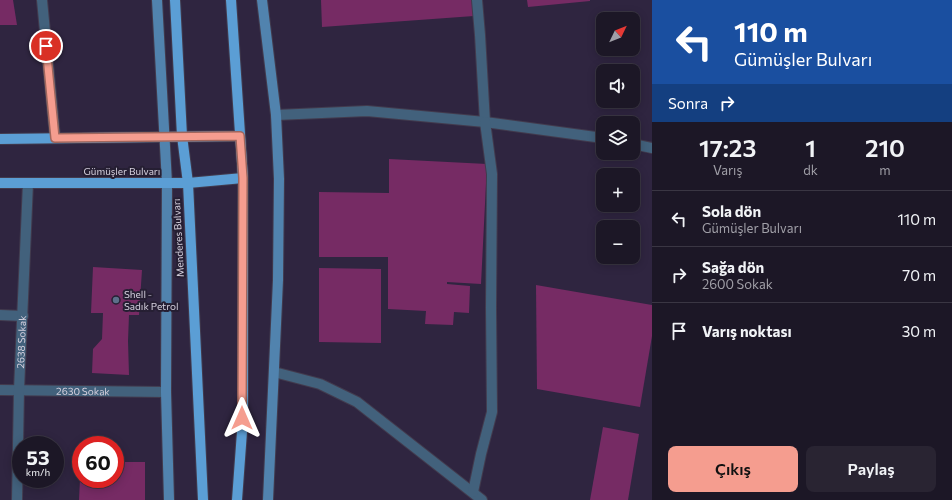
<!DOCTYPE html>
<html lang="tr">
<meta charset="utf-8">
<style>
:root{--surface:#1c1726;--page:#292432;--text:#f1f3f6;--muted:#a09fa7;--line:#3a3643;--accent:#f59d8f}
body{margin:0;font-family:Commissioner,sans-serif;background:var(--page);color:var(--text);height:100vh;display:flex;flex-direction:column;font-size:15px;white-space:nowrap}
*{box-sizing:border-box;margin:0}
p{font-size:13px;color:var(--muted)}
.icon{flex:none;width:22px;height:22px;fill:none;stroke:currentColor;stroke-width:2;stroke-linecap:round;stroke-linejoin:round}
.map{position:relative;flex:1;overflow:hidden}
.panel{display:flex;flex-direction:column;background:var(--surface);width:300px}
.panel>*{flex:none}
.hud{background:#1a4fa0;color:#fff;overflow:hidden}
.needle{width:26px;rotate:47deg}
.controls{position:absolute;left:596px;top:12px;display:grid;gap:8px}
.controls a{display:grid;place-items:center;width:44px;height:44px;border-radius:8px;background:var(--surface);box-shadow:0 2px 10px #0003,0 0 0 1px var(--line);font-size:20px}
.speed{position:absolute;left:12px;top:436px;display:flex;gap:8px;font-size:20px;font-weight:700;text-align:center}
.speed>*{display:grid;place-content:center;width:52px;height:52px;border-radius:50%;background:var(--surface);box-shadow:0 2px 10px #0003,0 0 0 1px var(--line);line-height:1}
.speed small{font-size:10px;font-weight:400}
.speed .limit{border:6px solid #d22;background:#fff;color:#111}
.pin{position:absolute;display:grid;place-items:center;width:34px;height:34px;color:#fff;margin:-17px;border:2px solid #fff;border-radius:50%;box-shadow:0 1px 4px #0007}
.me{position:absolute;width:44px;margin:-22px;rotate:0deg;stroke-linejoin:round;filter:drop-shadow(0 0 3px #0008)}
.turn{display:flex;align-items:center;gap:14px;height:84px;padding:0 16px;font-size:18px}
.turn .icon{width:52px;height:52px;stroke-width:2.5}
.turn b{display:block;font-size:28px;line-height:34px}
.then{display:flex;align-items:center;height:38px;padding:0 16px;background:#0003;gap:8px;font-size:15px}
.eta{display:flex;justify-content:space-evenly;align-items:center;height:68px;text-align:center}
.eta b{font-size:24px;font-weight:600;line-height:28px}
.button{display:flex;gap:8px;margin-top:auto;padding:8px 16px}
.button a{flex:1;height:46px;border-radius:8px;background:var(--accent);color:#111;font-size:16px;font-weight:600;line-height:46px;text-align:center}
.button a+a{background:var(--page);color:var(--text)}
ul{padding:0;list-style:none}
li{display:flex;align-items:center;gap:12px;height:56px;padding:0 16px;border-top:1px solid var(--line)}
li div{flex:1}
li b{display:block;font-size:15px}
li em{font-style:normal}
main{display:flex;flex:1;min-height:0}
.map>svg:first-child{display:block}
.built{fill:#2f2540;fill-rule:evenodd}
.building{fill:#762b64}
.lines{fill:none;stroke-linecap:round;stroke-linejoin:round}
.service-casing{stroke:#423b4e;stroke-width:12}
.minor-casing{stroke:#423b4e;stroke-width:12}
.secondary-casing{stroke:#423b4e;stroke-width:12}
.primary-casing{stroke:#423b4e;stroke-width:12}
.service{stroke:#42617c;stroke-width:10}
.minor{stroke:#42617c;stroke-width:10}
.secondary{stroke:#5183ae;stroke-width:10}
.primary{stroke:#5b9ed5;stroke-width:10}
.route-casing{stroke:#9f665d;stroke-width:10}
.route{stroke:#f59d8f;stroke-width:7}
.service-dot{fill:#5c6f8a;stroke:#261f33;stroke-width:1.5}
.labels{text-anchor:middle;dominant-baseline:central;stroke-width:4;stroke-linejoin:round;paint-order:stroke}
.street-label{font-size:10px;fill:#d5d0de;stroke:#261f33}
.poi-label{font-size:10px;fill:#d5d0de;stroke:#261f33;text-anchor:start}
</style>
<main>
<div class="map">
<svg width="652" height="500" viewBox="0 0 652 500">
<rect width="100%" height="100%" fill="#261f33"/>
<path class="built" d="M 0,0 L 652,0 L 652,500 L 0,500 ZM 603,19 L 633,19 L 633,49 L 603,49 ZM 603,71 L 633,71 L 633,101 L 603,101 ZM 603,123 L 633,123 L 633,153 L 603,153 ZM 603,175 L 633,175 L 633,205 L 603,205 ZM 603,227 L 633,227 L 633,257 L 603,257 ZM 21,445 L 55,445 L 55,479 L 21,479 ZM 81,445 L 115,445 L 115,479 L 81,479 Z"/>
<g class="building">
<polygon points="0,0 13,0 17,25 0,25"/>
<polygon points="321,0 473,0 474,16 322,27"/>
<polygon points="527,0 590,0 590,1 528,7"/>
<polygon points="389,159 487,164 481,284 447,282 447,284 470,286 469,313 454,312 453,325 425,324 426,311 388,309 388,257 319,257 319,192 389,193"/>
<polygon points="93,267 142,270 139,315 129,315 128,341 129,375 92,373 93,349 102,339 103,313 91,313"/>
<polygon points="319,268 381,269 381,343 319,342"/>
<polygon points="536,285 652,305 652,336 640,407 537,389"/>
<polygon points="603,427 639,434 628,500 590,500"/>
<polygon points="115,462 145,462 145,500 79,500 80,479 115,479"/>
</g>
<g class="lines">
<defs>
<polyline id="service" points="477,0 480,35 485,122"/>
<g id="minor">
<polyline points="42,0 55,137"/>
<polyline points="276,115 367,111 485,122 603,138"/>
<polyline points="633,144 652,148"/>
<polyline points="0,315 23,316"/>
<polyline points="274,372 320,384 357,402 482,500"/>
<path id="s1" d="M 0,390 L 166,392"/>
<polyline points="473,492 481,454 492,412 491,308 492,174 485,122"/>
<path id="s2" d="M 17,500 L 19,390 L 28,183"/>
</g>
<g id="secondary">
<polyline points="157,0 167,183 166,392 169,500"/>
<polyline points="262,0 276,115 279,179 278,280 268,500"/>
</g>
<g id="primary">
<polyline points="175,0 182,136 188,183 203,500"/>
<polyline points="231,0 243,178 243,418 237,500"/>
<polyline points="0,139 239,136"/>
<polyline points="0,183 188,183 243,178"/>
</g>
</defs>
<use href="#service" class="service-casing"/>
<use href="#minor" class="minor-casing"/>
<use href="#secondary" class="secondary-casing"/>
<use href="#primary" class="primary-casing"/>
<use href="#service" class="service"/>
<use href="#minor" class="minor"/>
<use href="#secondary" class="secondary"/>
<use href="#primary" class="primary"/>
</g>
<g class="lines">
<defs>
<polyline id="route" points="46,46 55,138 240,136 243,178 242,418"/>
</defs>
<use href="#route" class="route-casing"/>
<use href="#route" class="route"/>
</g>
<circle class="service-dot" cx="116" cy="300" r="4"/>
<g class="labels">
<g class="street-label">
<text x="122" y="171">Gümüşler Bulvarı</text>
<text transform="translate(178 238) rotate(-93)">Menderes Bulvarı</text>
<text stroke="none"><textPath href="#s2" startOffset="158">2638 Sokak</textPath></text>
<text stroke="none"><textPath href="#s1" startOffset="83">2630 Sokak</textPath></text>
</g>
<g class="poi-label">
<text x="124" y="294">Shell -<tspan x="124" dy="12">Sadık Petrol</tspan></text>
</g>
</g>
</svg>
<div class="controls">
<a><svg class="needle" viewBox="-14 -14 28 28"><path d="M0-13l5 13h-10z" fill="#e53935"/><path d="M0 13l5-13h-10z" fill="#a09fa7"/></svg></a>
<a><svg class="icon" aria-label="sound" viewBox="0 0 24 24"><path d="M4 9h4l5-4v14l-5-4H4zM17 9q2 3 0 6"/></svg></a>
<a><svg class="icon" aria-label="layers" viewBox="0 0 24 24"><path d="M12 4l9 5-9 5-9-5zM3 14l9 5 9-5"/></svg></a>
<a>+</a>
<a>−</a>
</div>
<div class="speed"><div>53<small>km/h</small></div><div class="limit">60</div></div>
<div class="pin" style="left:46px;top:46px;background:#d93025"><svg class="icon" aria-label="arrive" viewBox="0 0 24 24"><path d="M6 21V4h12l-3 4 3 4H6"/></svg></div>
<svg class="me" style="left:242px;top:418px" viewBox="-20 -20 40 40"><path d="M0-17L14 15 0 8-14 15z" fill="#f59d8f" stroke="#fff" stroke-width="4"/></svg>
</div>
<section class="panel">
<div class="hud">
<div class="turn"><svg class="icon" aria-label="left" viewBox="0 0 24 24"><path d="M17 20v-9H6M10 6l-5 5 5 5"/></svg><div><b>110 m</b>Gümüşler Bulvarı</div></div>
<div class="then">Sonra<svg class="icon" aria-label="right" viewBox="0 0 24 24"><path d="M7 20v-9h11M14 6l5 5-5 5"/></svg></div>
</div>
<div class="eta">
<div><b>17:23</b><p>Varış</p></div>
<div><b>1</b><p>dk</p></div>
<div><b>210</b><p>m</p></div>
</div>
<ul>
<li><svg class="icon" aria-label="left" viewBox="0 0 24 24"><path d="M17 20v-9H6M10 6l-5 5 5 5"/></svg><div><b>Sola dön</b><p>Gümüşler Bulvarı</p></div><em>110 m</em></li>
<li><svg class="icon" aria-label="right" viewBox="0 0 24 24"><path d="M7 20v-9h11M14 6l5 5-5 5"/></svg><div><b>Sağa dön</b><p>2600 Sokak</p></div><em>70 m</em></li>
<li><svg class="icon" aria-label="arrive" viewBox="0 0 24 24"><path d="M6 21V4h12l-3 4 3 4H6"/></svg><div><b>Varış noktası</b></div><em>30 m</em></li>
</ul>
<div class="button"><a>Çıkış</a><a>Paylaş</a></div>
</section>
</main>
